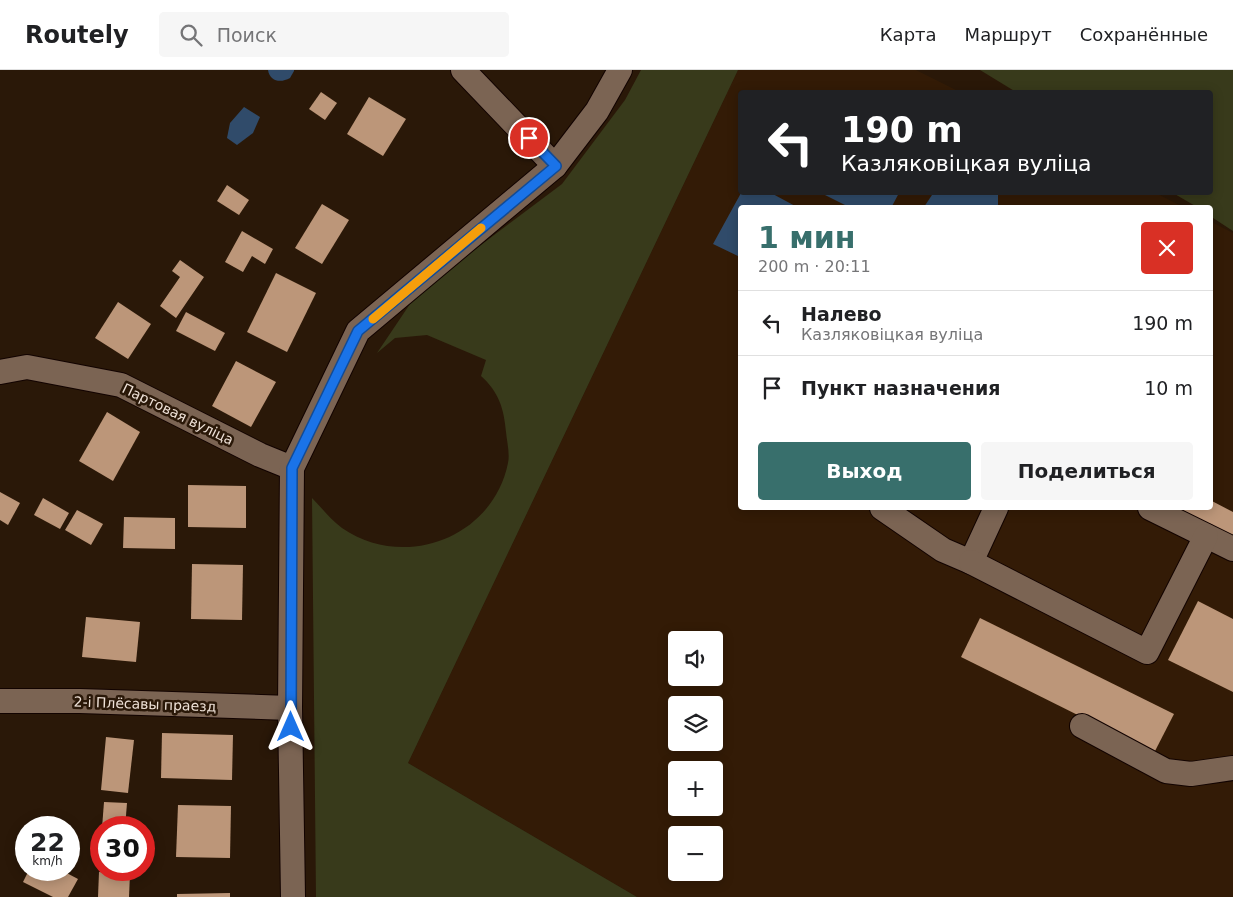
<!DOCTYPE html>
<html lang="ru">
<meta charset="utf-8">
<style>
:root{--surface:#fff;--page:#f6f6f6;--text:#202124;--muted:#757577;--line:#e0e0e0;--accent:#386f6c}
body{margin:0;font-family:"DejaVu Sans",sans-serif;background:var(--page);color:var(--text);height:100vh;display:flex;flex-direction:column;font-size:19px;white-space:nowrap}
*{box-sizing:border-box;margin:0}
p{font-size:16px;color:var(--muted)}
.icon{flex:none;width:28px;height:28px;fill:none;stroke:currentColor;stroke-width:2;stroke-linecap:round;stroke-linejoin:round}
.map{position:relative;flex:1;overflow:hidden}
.drawer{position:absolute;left:738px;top:135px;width:475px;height:305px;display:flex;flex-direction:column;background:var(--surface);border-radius:5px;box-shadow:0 2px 12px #0003}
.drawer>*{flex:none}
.hud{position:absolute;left:738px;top:20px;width:475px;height:105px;border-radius:5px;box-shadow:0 2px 12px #0003;background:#202124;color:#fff;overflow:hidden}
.controls{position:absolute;left:668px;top:561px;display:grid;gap:10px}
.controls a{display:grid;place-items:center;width:55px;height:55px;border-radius:5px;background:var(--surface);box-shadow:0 2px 12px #0003;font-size:25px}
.speed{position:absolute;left:15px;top:746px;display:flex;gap:10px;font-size:25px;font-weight:700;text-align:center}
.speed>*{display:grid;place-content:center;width:65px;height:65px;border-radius:50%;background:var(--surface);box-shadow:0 2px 12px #0003;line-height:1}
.speed small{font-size:12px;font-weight:400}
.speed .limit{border:8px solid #d22;background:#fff;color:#111}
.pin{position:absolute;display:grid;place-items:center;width:42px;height:42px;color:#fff;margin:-21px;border:2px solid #fff;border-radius:50%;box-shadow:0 1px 5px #0007}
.me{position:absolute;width:55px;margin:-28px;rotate:0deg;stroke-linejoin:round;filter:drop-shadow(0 0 4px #0008)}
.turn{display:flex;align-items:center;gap:18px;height:105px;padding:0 20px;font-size:22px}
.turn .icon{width:65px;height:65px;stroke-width:2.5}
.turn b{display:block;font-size:35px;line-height:42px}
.round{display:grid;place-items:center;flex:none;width:52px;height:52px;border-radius:5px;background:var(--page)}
.head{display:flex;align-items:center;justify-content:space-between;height:85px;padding:0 20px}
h1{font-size:30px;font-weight:800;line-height:38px;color:var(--accent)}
.action{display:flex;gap:10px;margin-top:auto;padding:10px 20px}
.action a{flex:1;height:58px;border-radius:5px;background:var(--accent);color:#fff;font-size:20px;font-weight:800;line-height:58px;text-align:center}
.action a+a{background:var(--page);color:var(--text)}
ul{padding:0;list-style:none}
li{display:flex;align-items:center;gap:15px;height:65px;padding:0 20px;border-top:1px solid var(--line)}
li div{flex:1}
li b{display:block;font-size:19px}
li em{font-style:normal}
header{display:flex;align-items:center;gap:30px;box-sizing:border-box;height:70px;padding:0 25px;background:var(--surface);border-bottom:1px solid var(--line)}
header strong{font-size:24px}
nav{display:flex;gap:28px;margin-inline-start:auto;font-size:18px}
.search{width:350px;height:45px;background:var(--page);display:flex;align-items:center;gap:12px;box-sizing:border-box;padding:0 18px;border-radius:5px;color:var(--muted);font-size:19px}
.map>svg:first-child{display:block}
.built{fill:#331b06;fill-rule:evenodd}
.green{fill:#383a1b}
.water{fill:#304b6a}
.building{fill:#bc9679}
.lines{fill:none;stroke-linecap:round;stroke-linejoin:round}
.minor-casing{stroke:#120300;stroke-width:26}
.minor{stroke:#7b6453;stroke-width:24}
.route-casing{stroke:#114b97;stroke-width:12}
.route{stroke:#1a73e8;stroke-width:9}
.slow{stroke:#f59e0b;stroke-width:9}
.labels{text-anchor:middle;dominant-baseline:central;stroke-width:5;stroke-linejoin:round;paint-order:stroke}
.street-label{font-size:14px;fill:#eee1d7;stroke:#2a1808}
</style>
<header>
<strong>Routely</strong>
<div class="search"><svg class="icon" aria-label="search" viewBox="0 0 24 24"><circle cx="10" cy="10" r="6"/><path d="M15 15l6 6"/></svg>Поиск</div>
<nav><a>Карта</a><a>Маршрут</a><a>Сохранённые</a></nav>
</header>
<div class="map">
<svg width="1233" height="827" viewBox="0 0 1233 827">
<rect width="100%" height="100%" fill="#2a1808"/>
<path class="built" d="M 738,0 L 916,0 L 960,22 L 740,22 L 740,122 L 1154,122 L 1183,137 L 740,138 L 740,438 L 1210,438 L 1210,151 L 1233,163 L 1233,827 L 637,827 L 408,693 ZM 676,570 L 714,570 L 714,608 L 676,608 ZM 676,635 L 714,635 L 714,672 L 676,672 ZM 676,700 L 714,700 L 714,738 L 676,738 ZM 676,765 L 714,765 L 714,802 L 676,802 Z"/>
<g class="green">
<path d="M 641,0 L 738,0 L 408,693 L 637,827 L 316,827 L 312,428 C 322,438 331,450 342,458 C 404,501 493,468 508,393 C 510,384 507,372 506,362 C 504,339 499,322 481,306 L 486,290 L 427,265 L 395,268 L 377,283 L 410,234 L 449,199 L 562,114 L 625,30 Z"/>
<polygon points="980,0 1233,0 1233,161 1210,146 1210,138 1197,137 1173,123 1210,122 1210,22 1016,22"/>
</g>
<g class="water">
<path d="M 268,0 L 294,0 L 294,1 L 290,8 C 281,13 270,12 268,0 Z"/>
<polygon points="244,37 260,47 253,63 237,75 227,68 230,53"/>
<polygon points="934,122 998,123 998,137 924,137"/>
<polygon points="741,123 771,123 797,137 740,138 740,187 713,174"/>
<polygon points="821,123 899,123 891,138 849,137"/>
</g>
<g class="building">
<polygon points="321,22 337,33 325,50 309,39"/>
<polygon points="369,27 406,49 383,86 347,64"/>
<polygon points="227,115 249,130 239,145 217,131"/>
<polygon points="322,134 349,150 322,194 295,178"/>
<polygon points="242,161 273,179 265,194 252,186 243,202 225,192"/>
<polygon points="180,190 204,207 176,248 160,236 180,207 172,201"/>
<polygon points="276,203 316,223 287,282 247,262"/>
<polygon points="118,232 151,254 128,289 95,268"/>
<polygon points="186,242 225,263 215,281 176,261"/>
<polygon points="236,291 276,312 251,357 212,336"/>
<polygon points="107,342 140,362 113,411 79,391"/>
<polygon points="188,415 246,416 246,458 188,457"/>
<polygon points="0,422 20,433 8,455 0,450"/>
<polygon points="43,428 69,443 60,459 34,445"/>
<polygon points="1210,430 1233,442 1233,464 1229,471 1165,438 1210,438"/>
<polygon points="77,440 103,454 91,475 65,460"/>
<polygon points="124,447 175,448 175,479 123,478"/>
<polygon points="192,494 243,495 242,550 191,549"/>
<polygon points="1198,531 1233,549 1233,622 1168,590"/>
<polygon points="86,547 140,552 136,592 82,587"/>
<polygon points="980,548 1174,644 1154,683 961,587"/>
<polygon points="162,663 233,665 232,710 161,708"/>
<polygon points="106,667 134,670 128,723 101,720"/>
<polygon points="104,732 127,733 125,758 102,758"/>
<polygon points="178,735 231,736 230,788 176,787"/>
<polygon points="29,800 61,800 78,809 68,827 53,827 23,812"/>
<polygon points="99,802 130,804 129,827 98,827"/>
<polygon points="230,823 230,827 177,827 177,824"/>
</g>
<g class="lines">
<defs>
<g id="minor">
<polyline points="463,0 555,96"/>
<polyline points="0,302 27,297 121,315 260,385 292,398"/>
<polyline points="882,438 943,480 971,492 996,438"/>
<polyline points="1150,438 1233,479"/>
<polyline points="971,492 1147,582 1206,466"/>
<polyline points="0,631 80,631 290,638"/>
<polyline points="1082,656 1166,701 1191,704 1233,698"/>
<polyline points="293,827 290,638 292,398 358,261 555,96 597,41 620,0"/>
</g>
</defs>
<use href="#minor" class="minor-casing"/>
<use href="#minor" class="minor"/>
</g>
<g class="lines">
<defs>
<polyline id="route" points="291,657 292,398 358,261 556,96 529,68"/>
</defs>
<use href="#route" class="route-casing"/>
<use href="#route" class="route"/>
<polyline class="slow" points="373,249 481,158"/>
</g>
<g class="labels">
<g class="street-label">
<text transform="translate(178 344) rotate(26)">Партовая вуліца</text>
<text transform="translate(145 634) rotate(2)">2-і Плёсавы праезд</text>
</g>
</g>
</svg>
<div class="controls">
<a><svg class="icon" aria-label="sound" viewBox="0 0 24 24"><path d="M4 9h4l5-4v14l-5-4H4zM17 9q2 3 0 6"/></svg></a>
<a><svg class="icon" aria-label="layers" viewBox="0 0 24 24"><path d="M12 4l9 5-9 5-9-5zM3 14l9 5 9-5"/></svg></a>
<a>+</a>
<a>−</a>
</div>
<div class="speed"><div>22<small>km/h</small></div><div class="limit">30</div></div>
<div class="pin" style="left:529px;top:68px;background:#d93025"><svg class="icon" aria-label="arrive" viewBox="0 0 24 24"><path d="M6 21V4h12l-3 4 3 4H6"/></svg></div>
<svg class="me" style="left:291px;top:657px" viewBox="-20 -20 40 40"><path d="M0-17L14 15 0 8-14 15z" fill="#1a73e8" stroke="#fff" stroke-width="4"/></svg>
<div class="hud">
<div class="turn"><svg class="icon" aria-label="left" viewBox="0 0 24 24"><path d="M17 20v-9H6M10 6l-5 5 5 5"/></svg><div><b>190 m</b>Казляковіцкая вуліца</div></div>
</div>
<section class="drawer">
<div class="head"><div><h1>1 мин</h1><p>200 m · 20:11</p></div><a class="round" style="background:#d93025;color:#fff"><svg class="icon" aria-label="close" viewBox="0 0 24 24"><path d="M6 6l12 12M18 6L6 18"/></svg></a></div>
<ul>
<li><svg class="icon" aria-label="left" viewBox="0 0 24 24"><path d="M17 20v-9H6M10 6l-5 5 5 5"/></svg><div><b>Налево</b><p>Казляковіцкая вуліца</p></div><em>190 m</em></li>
<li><svg class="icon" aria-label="arrive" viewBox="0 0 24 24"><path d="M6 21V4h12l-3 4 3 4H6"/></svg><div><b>Пункт назначения</b></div><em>10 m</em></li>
</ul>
<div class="action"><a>Выход</a><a>Поделиться</a></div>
</section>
</div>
